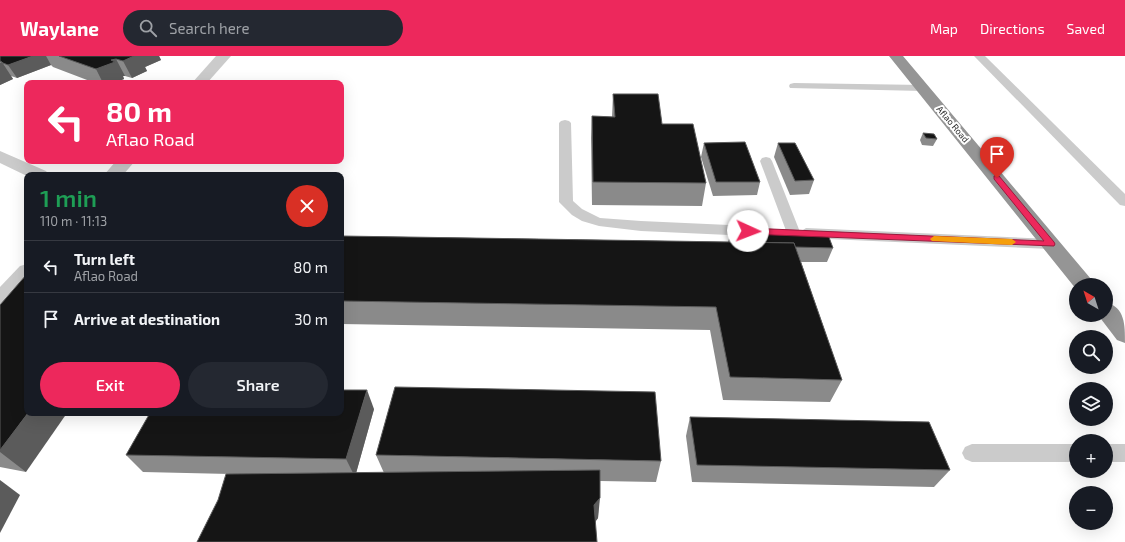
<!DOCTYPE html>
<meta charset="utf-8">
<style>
:root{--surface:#171b24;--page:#242831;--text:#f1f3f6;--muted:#9ea1a6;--line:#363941;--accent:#ed285c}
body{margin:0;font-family:"Exo 2",sans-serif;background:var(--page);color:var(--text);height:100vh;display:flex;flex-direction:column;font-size:15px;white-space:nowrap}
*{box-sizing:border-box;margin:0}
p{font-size:13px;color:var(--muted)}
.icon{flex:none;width:22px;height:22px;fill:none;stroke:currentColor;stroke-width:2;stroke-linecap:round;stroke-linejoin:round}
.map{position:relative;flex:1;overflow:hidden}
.side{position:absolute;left:24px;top:116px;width:320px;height:244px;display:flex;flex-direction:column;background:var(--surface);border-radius:8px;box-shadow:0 4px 16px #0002}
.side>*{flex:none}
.hud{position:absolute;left:24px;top:24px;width:320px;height:84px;border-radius:8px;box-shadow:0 4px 16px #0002;background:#ed285c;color:#fff;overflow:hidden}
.needle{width:26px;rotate:321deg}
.fabs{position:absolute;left:1069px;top:222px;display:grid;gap:8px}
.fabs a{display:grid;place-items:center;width:44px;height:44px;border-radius:50%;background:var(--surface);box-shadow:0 4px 16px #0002;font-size:20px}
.pin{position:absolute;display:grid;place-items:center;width:34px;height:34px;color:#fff;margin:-41px -17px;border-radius:50% 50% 50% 0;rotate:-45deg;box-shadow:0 0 4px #0007}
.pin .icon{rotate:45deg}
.me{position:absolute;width:44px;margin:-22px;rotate:92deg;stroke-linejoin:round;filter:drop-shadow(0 0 3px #0008)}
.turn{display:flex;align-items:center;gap:14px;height:84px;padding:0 16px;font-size:18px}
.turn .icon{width:52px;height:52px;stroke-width:2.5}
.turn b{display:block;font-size:28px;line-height:34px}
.round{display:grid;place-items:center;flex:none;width:42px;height:42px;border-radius:21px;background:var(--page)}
.overview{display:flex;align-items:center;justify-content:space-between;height:68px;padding:0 16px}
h1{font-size:24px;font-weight:600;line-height:30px;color:#1e9e55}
.primary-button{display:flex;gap:8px;margin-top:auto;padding:8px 16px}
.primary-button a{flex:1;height:46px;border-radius:24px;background:var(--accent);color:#fff;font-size:16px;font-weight:600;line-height:46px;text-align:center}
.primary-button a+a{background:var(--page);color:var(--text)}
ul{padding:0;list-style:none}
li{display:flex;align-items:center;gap:12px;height:52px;padding:0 16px;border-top:1px solid var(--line)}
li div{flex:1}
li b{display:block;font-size:15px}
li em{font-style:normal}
header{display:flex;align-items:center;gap:24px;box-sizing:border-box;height:56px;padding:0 20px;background:var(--accent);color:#fff}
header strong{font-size:19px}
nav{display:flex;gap:22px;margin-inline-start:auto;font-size:14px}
.search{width:280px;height:36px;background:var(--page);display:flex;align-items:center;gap:10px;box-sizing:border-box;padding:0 14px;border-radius:22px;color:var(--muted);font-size:15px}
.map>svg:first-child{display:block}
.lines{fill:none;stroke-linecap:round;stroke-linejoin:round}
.lane{fill:#cbcbcb;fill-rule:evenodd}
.street{fill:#cbcbcb;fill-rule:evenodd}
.highway{fill:#959595;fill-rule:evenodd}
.wall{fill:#8a8a8a}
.shaded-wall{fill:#5b5b5b}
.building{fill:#151515;stroke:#5b5b5b}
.route{fill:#ed285c;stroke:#9a1a3c}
.slow{fill:#f59e0b}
.labels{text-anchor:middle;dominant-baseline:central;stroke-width:4;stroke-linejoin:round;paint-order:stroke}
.far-street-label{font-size:9px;fill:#2e2e2e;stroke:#fff}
</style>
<header>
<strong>Waylane</strong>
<div class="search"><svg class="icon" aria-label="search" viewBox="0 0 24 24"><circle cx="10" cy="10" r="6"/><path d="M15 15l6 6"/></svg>Search here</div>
<nav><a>Map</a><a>Directions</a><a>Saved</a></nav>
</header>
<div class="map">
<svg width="1125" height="486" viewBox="0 0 1125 486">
<rect width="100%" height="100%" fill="#fff"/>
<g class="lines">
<g class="lane">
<polygon points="974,0 985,0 1125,138 1125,150 1120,149"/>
<polygon points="794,27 923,29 928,32 923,35 790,32 789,30 790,28"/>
<polygon points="565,64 569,65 571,67 573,145 582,153 600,162 641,165 751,170 756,172 758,175 756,178 751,180 641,175 599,170 582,165 572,159 559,146 559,67 561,65"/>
<polygon points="766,101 770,102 772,105 800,176 806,172 1051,183 1056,185 1058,188 1056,191 1051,193 806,182 801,180 800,178 798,180 793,182 788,180 760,105 762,102"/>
<polygon points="972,388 1076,388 1076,406 972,406 965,403 962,397 965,391"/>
<rect x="1106" y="388" width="19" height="18"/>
</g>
<g class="street">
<polygon points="216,0 231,0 207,27 192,27"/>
<polygon points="0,95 46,115 49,119 27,120 0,107"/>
<polygon points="116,105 135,105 123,119 104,119"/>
<polygon points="27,208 27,229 8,251 0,253 0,231 20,210"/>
</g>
<g class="highway">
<polygon points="889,0 903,0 1096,229 1076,229 1076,233"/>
<path d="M 1106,246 C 1125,252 1125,268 1125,287 L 1117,284 L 1098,259 L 1106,259 Z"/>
</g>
</g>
<g class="wall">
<polygon points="0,0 159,0 161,4 145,11 147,15 132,22 125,20 123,20 124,23 114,27 95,27 53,11 51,9 17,22 11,20 13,23 0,29"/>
<polygon points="613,38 706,127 702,150 592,149 591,82 592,60 612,61"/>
<polygon points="923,77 937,83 933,90 922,89 920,84"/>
<polygon points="704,87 760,126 757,139 713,140 701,101"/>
<polygon points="778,87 814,124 809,138 790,139 774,101"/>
<polygon points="731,174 833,192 827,206 801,206 842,324 830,346 723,344 710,274 341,268 341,180 728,186"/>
<polygon points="0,249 26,416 0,411"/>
<polygon points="374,353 356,417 384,417 376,399 661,405 656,426 600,425 598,462 595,466 230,418 143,416 126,399"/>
<polygon points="690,361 950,414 934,431 692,426 686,380"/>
</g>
<g class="shaded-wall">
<polygon points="33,0 46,0 51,9 17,22 8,9"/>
<polygon points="132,0 159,0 161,4 145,11 147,15 132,22 123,5"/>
<polygon points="116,3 125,20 123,20 124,23 114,27 103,27 96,13 111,4"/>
<polygon points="2,6 13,23 0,29 0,7"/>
<polygon points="367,334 374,353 355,421 346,403"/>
<polygon points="28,357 67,357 26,416 0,396 0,394"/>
<polygon points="0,424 20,439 0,477"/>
<polygon points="600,442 598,462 593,469 594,449"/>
</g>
<g class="building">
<polygon points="0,0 33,0 8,9 3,7 2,6 0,5"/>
<polygon points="59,0 134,0 123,5 116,3 111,4 115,6 96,13"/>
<polygon points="613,38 658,38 662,68 693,68 706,127 593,126 592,60 615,61"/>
<polygon points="923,77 934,78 937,83 926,82"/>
<polygon points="745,86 760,126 716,126 704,87"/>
<polygon points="778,87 795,87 814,124 795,125"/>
<polygon points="731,174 827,176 833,192 795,191 794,187 734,186"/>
<polygon points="341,180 794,187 842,324 730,321 716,251 341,245"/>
<polygon points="27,218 27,357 28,357 0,394 0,249"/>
<polygon points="395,331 655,336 661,405 376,399"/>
<polygon points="341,334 367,334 346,403 126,399 150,357 341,357"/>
<polygon points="690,361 929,366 950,414 697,409"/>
<polygon points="600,414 600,442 594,449 597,486 197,486 218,444 226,418"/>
</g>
<polygon class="route" points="997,119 999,120 1054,186 1055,188 1054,190 748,178 744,175 748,172 1044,185 994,123 994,120"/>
<polygon class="slow" points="934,180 1012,183 1016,186 1012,189 932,185 930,183"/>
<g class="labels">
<g class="far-street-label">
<text transform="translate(953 68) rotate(50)">Aflao Road</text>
</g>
</g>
</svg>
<div class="fabs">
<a><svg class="needle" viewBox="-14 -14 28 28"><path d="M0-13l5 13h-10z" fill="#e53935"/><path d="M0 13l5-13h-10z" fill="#9ea1a6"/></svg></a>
<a><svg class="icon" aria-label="search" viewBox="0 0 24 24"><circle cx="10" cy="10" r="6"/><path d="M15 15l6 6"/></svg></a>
<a><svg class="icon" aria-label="layers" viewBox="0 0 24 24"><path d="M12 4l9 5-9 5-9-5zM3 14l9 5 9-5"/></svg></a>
<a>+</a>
<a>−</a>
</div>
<div class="pin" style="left:997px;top:122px;background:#d93025"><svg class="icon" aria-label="arrive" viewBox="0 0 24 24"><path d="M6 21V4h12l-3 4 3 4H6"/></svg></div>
<svg class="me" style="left:748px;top:175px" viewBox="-20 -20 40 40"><circle r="19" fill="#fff"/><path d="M0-13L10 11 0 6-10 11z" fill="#ed285c"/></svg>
<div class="hud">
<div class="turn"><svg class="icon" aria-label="left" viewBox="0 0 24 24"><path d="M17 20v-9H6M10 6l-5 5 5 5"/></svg><div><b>80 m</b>Aflao Road</div></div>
</div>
<section class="side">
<div class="overview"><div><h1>1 min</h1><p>110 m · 11:13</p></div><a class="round" style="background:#d93025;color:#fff"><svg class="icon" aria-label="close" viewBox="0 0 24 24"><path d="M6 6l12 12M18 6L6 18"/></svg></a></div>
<ul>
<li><svg class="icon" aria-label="left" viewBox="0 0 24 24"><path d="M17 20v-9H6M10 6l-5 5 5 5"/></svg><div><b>Turn left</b><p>Aflao Road</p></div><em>80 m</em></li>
<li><svg class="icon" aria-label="arrive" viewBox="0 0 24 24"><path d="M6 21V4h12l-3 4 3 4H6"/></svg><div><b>Arrive at destination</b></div><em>30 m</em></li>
</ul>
<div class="primary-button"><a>Exit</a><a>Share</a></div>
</section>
</div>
